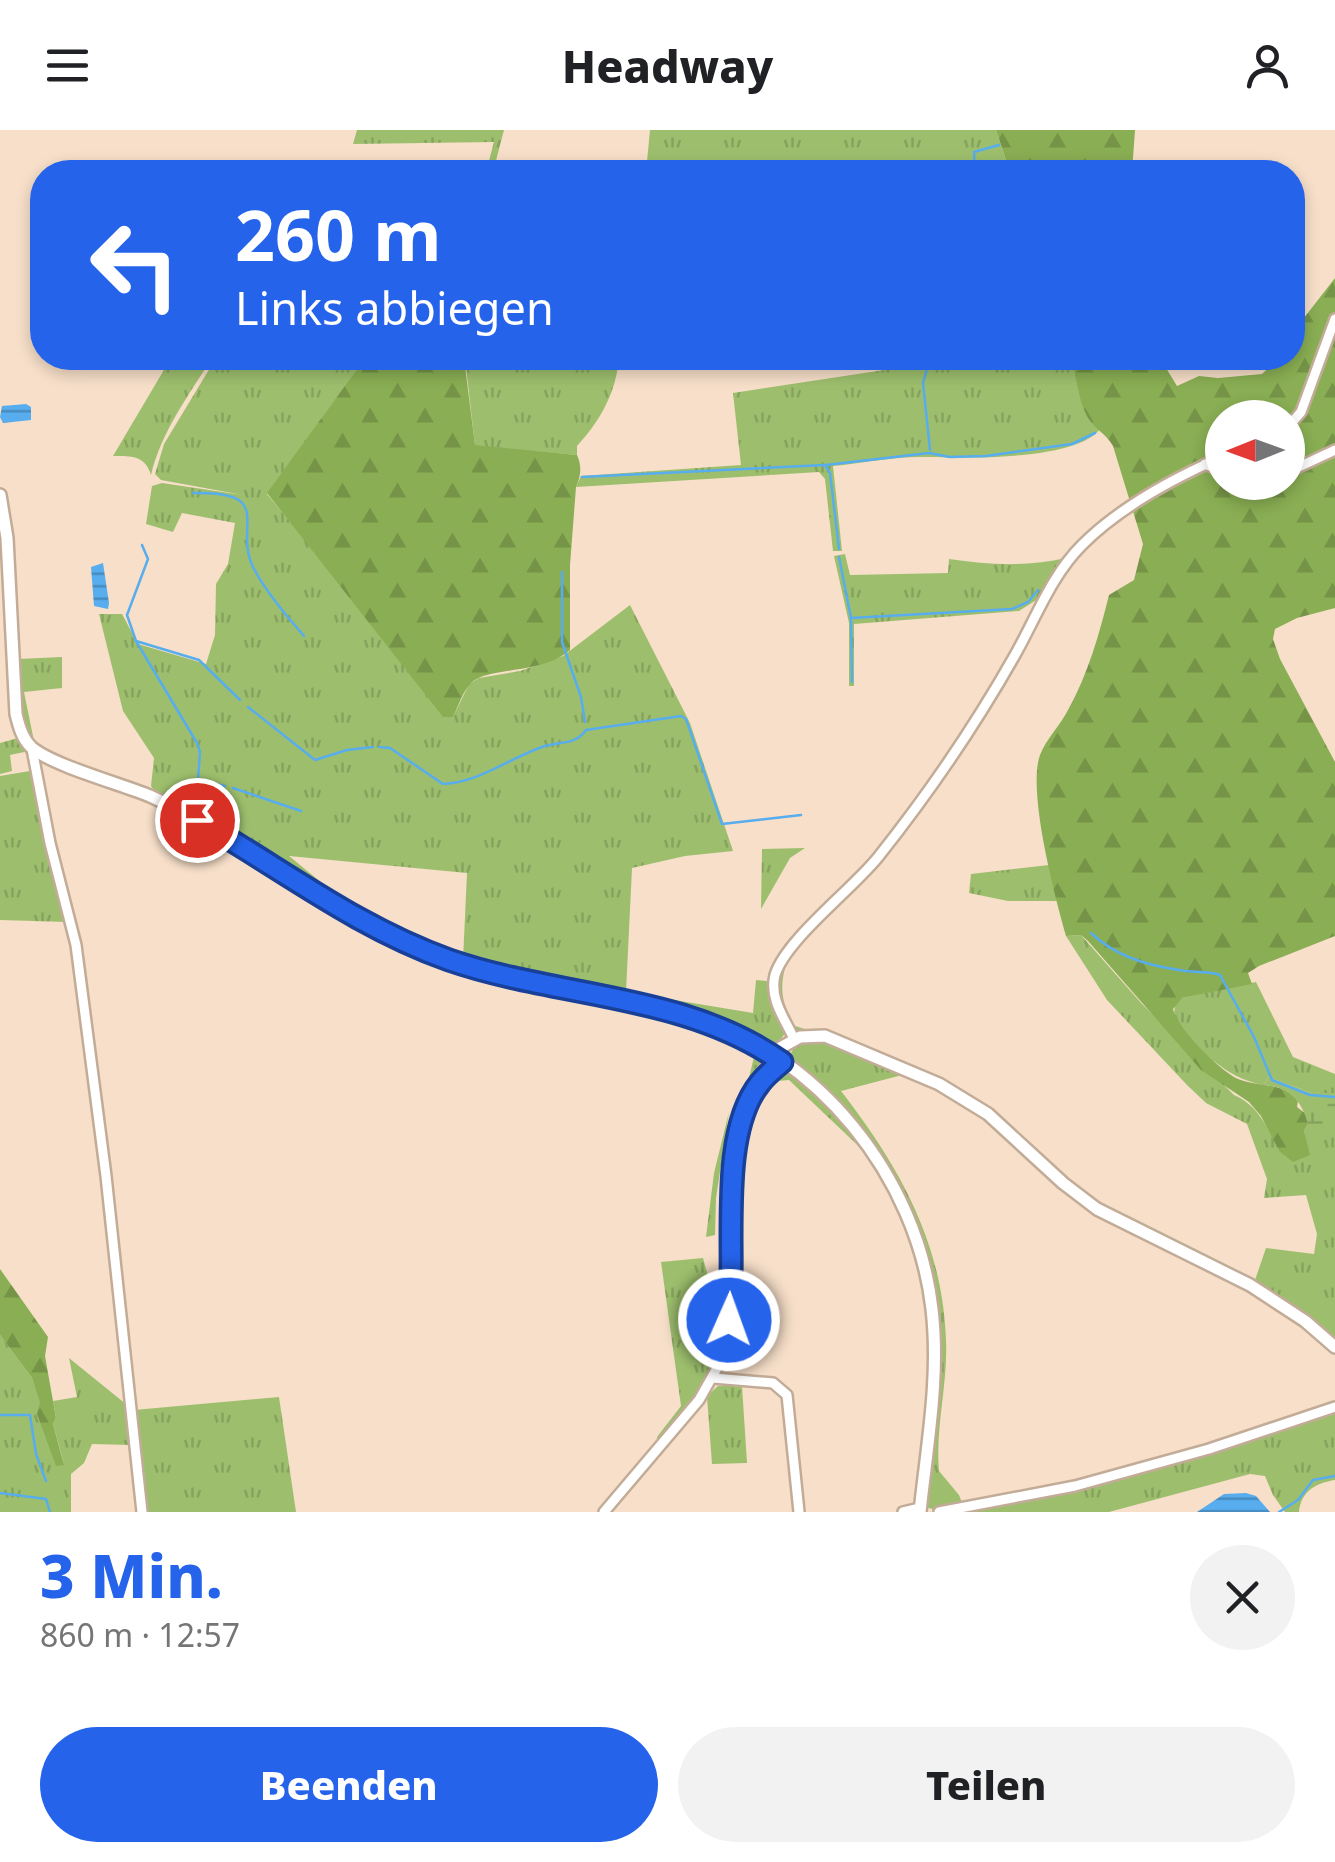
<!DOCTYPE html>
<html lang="de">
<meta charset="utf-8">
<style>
:root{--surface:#fff;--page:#f2f2f2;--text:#202124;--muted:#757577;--accent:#2563eb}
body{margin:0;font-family:"Noto Sans",sans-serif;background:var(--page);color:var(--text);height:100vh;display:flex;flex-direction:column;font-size:38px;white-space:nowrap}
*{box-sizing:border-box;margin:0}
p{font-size:32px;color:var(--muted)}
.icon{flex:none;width:55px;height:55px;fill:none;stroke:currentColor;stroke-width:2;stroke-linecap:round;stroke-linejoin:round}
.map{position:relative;height:1382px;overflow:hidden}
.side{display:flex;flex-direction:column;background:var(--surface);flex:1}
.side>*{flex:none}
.top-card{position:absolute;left:30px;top:30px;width:1275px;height:210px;border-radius:40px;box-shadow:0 5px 15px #0003;background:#2563eb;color:#fff;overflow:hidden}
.needle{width:65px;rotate:269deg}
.tools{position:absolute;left:1205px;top:270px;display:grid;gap:20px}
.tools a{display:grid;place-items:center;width:100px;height:100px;border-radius:50%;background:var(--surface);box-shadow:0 5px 15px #0003;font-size:50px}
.pin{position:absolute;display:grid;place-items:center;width:85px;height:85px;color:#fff;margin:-42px;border:5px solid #fff;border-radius:50%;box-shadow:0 2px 10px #0007}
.me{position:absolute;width:110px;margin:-55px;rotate:2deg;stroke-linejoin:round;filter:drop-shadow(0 0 8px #0008)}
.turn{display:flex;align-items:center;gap:35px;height:210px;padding:0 40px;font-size:45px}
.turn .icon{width:130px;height:130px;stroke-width:2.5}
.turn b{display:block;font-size:70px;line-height:85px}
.round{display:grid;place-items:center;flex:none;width:105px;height:105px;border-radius:52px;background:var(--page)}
.overview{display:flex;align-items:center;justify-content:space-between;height:170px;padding:0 40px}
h1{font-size:60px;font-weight:800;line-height:75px;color:var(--accent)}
.action{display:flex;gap:20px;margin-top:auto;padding:20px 40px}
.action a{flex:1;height:115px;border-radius:60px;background:var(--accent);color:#fff;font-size:40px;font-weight:800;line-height:115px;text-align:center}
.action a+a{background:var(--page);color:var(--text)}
header{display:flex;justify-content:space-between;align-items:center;height:130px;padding:0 40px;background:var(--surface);font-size:45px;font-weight:800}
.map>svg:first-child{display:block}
.grass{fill:url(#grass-tufts)}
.forest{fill:url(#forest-firs);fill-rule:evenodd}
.wetland{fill:url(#wetland-marsh)}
.water{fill:url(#water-rules)}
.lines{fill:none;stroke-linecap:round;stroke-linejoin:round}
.stream{stroke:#57adee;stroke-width:2.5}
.minor-casing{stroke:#c2ac97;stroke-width:14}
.secondary-casing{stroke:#c2ac97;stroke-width:16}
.minor{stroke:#fff;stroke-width:9}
.secondary{stroke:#fff;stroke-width:11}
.route-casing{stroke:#184099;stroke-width:25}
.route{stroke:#2563eb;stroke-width:18}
</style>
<header><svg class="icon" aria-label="menu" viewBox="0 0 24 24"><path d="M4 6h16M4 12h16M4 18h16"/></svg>Headway<svg class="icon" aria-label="person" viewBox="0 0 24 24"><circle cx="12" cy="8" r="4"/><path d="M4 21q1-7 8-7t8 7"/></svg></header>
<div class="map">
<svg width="1335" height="1382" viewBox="0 0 1335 1382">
<defs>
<pattern id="grass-tufts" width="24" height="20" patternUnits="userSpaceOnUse" patternTransform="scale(2.5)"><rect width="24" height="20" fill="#9dbf6d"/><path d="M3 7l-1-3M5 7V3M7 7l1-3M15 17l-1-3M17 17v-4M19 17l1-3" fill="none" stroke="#86a35d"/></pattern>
<pattern id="forest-firs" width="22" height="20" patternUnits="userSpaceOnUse" patternTransform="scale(2.5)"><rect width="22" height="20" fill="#89ae53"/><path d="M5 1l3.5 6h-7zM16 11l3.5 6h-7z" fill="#759447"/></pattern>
<pattern id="wetland-marsh" width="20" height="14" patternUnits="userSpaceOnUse" patternTransform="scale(2.5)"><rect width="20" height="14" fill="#9dbf6d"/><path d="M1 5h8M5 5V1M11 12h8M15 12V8" fill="none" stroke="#86a35d"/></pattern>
<pattern id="water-rules" width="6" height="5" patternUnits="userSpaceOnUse" patternTransform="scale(2.5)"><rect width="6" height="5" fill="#57adee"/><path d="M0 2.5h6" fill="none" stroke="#478bbf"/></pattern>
</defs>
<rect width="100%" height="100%" fill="#f7dfc9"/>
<g class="grass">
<polygon points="357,0 504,0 493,42 486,42 494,12 353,14"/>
<polygon points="650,0 996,0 1010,42 646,42"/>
<path d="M 171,228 L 212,228 C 189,265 161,302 151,345 C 145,325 131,326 113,326 Z"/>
<path d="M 216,228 L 365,228 L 267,364 L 453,587 L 469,554 L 479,548 L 520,541 L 563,526 L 630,475 L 690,593 L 733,721 L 685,726 L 632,738 L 626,862 L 753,883 L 756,850 L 776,852 L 788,828 C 779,855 780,871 795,896 L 808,900 L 787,901 L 779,911 L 768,914 L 713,887 L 678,877 L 603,864 L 463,830 L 467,743 L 289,726 L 366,789 L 159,667 L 151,656 L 154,628 L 123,581 L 99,484 L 122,484 L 138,514 L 206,534 L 215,505 L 216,454 L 228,434 L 235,393 L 182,383 L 173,402 L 146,394 L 152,356 L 162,353 L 243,365 L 161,350 L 155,344 L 164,314 Z"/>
<path d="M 465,228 L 619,228 C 616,262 601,290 577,316 L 577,325 L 475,316 Z"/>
<path d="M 963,228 L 1071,228 C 1077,250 1080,286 1100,299 C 1076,331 964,328 926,327 C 896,326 863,333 833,336 L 842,421 L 833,421 L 825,349 L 819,342 L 576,357 L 581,346 L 741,335 L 733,263 Z"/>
<path d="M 845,424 L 850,445 L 948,443 L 949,429 C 989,435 1028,437 1066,428 L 1041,467 L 1019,481 L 854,494 L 854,556 L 849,556 L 849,493 L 834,426 Z"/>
<path d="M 62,527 L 62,558 L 24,562 L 35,616 C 17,590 20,559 18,529 Z"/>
<polygon points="18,608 29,621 10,625 12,641 0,644 0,613"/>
<polygon points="30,641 34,643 48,722 67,792 0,790 0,646"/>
<polygon points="805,718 790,728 761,779 762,719"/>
<polygon points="1049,735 1057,771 1008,771 969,763 971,744"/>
<path d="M 1081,805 L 1142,874 L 1234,965 C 1259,976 1267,997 1279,1021 L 1305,1014 L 1304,1001 L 1308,994 L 1335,994 L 1335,1212 L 1254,1153 L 1266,1118 L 1314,1124 L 1317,1104 L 1306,1065 L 1264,1068 L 1267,1049 L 1247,994 L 1206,973 L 1188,956 L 1107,870 L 1066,806 Z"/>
<path d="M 1256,852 L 1293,927 L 1335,944 L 1335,963 L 1311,963 L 1268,947 L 1264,955 C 1223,948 1198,918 1174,886 L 1175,872 L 1182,868 Z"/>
<path d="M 593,870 C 652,882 710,892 762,925 L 765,930 L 740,985 L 754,927 L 748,921 L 696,898 L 656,885 L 615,881 Z"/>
<path d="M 823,910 L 906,944 L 841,961 C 899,1036 943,1113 946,1211 C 948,1254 935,1298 939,1341 L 959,1365 L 963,1375 L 935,1380 L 926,1377 L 935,1295 L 928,1136 L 866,1006 L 830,963 L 794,933 L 791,923 L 795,916 Z"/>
<path d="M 785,940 L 827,976 L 869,1026 L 789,950 L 777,951 L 755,969 C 761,957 771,940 785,940 Z"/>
<polygon points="729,982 716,1068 715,1105 706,1107 714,1043"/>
<path d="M 703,1128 L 715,1172 L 728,1172 C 721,1244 701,1263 657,1315 L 657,1307 L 681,1276 L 661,1132 Z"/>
<polygon points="0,1205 32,1248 64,1334 53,1294 56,1288 53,1271 77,1267 69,1228 127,1275 131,1315 92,1314 84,1333 71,1344 71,1382 0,1382"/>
<polygon points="718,1256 742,1256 747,1333 712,1334 707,1266"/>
<polygon points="279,1267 296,1382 146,1382 134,1280"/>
<path d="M 1335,1280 L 1335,1350 C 1316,1353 1301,1361 1299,1382 L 1285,1382 L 1273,1365 L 1265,1346 L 1250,1344 L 1109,1382 L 964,1382 C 1092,1358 1212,1320 1335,1280 Z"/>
</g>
<g class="forest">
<polygon points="996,0 1135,0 1132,42 1010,42"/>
<path d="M 1335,148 L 1335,478 L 1297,488 L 1275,499 L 1273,509 L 1280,529 L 1335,632 L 1335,806 L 1259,836 L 1248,843 L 1252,854 L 1182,868 L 1173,879 C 1176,896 1221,942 1238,949 C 1260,958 1281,951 1298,970 L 1297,977 L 1306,984 L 1308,994 L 1304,1001 L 1310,1025 L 1293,1032 L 1279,1021 L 1261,986 L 1249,972 L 1201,940 L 1088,811 L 1081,805 L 1066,806 C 1055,767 1027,661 1040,625 C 1046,609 1060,596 1068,580 C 1088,544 1099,505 1109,465 L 1134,450 L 1143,414 L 1113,316 C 1107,305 1098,301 1091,292 C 1079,277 1076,246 1071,228 L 1160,228 L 1177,256 L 1199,246 L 1218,248 L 1262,244 L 1279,228 L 1292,228 L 1293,202 ZM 1222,288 L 1288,288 L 1288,352 L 1222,352 Z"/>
<path d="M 365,228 L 464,228 L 475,315 L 577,325 C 582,336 581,346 576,357 L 570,435 L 570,520 C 543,544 490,537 472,552 C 463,560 458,577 453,587 L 443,587 L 267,363 Z"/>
<polygon points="0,1139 48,1207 45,1226 56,1288 53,1294 64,1335 56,1336 37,1284 40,1272 32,1248 0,1205"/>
</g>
<path class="wetland" d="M 1268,947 L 1311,963 L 1335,963 L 1335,994 L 1308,994 C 1302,971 1289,957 1264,955 Z"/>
<g class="water">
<polygon points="26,274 31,277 31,290 3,293 0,287 2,276"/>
<polygon points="103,433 109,473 108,479 94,476 91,437"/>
<polygon points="1246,1363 1256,1366 1270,1382 1197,1382 1224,1364"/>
</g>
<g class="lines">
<g class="stream">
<polyline points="975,42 974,22 999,15"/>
<polyline points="932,231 933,228"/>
<polyline points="927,239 923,253 930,320"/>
<polyline points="826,335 929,323 950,327 986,326 1072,314 1095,303"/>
<polyline points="582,347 825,335 830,343 839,419"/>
<path d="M 193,363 C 277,361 233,396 253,437 C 266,462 286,485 304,506"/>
<polyline points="142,415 148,429 127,485 136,511 199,530 240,570"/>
<polyline points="839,427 851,488 852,552"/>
<polyline points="562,442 562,512 581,567 585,592"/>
<polyline points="851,488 1012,479 1028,472 1038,460"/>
<polyline points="136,511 197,613 200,622 198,650 225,656"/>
<polyline points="248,577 315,630 347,620 373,617"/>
<path d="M 379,617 L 390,618 L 443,654 C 480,652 508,629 542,617 C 558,611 575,616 586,600 L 681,586 L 686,589 L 722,694 L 801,685"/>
<polyline points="233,658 301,681"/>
<path d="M 1091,803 C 1115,826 1146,835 1179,840 C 1193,843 1206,840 1220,845 L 1254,907 L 1272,950 L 1310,965 L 1335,967"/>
<polyline points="0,1285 30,1285 36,1324 46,1351"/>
<polyline points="0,1363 46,1369 50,1382"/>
<polyline points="1279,1382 1298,1370 1313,1350 1335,1346"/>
</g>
<defs>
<g id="minor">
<polyline points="1288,297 1301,282 1335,189"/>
<polyline points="1205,334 1222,341"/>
<polyline points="1288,342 1335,320"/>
<polyline points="32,619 50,713 76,815 106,1046 142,1382"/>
<path d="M 794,909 C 785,889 769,869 775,845 C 786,809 854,758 879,726 C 929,663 976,594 1015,525 C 1036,488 1051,446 1082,415 C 1119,378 1174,348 1222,327"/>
<polyline points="762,951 783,932"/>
<polyline points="713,1248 773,1253 787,1265 799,1382"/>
<polyline points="604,1382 699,1270 721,1231 731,1174 731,1075 739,1011 747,976 771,923"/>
<polyline points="903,1382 920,1378"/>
<polyline points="939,1382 1075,1356 1209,1319 1335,1277"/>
</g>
<g id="secondary">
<path d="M 0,365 L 7,408 L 16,584 C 19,596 22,608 31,617 C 51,635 121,654 150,666 C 255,713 337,789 448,829 C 527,857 610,863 690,886 C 818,923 917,1047 932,1179 C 940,1247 927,1315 920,1382"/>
<polyline points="771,923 800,907 825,906 939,954 988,984 1063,1053 1097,1079 1250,1155 1305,1191 1335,1217"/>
</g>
</defs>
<use href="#minor" class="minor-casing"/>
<use href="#secondary" class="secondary-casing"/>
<use href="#minor" class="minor"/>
<use href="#secondary" class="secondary"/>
</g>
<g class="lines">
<defs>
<path id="route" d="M 197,690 C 281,738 356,797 449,830 C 559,868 685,863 782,932 C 775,938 766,945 760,953 C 717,1006 737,1125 729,1190"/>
</defs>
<use href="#route" class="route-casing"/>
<use href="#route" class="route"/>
</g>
</svg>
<div class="tools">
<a><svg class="needle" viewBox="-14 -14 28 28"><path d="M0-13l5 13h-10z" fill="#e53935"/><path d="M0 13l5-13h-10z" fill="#757577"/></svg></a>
</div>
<div class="pin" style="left:197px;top:690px;background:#d93025"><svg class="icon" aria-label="arrive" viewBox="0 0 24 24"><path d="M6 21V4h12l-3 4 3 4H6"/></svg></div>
<svg class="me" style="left:729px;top:1190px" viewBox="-20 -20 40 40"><circle r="17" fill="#2563eb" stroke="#fff" stroke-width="3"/><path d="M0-11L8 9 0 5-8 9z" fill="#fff"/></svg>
<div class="top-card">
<div class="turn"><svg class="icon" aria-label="left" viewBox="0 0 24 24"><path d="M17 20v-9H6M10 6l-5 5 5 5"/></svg><div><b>260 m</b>Links abbiegen</div></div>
</div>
</div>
<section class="side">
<div class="overview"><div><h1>3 Min.</h1><p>860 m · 12:57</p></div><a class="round"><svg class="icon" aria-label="close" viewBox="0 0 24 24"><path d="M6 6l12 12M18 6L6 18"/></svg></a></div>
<div class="action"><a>Beenden</a><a>Teilen</a></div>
</section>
